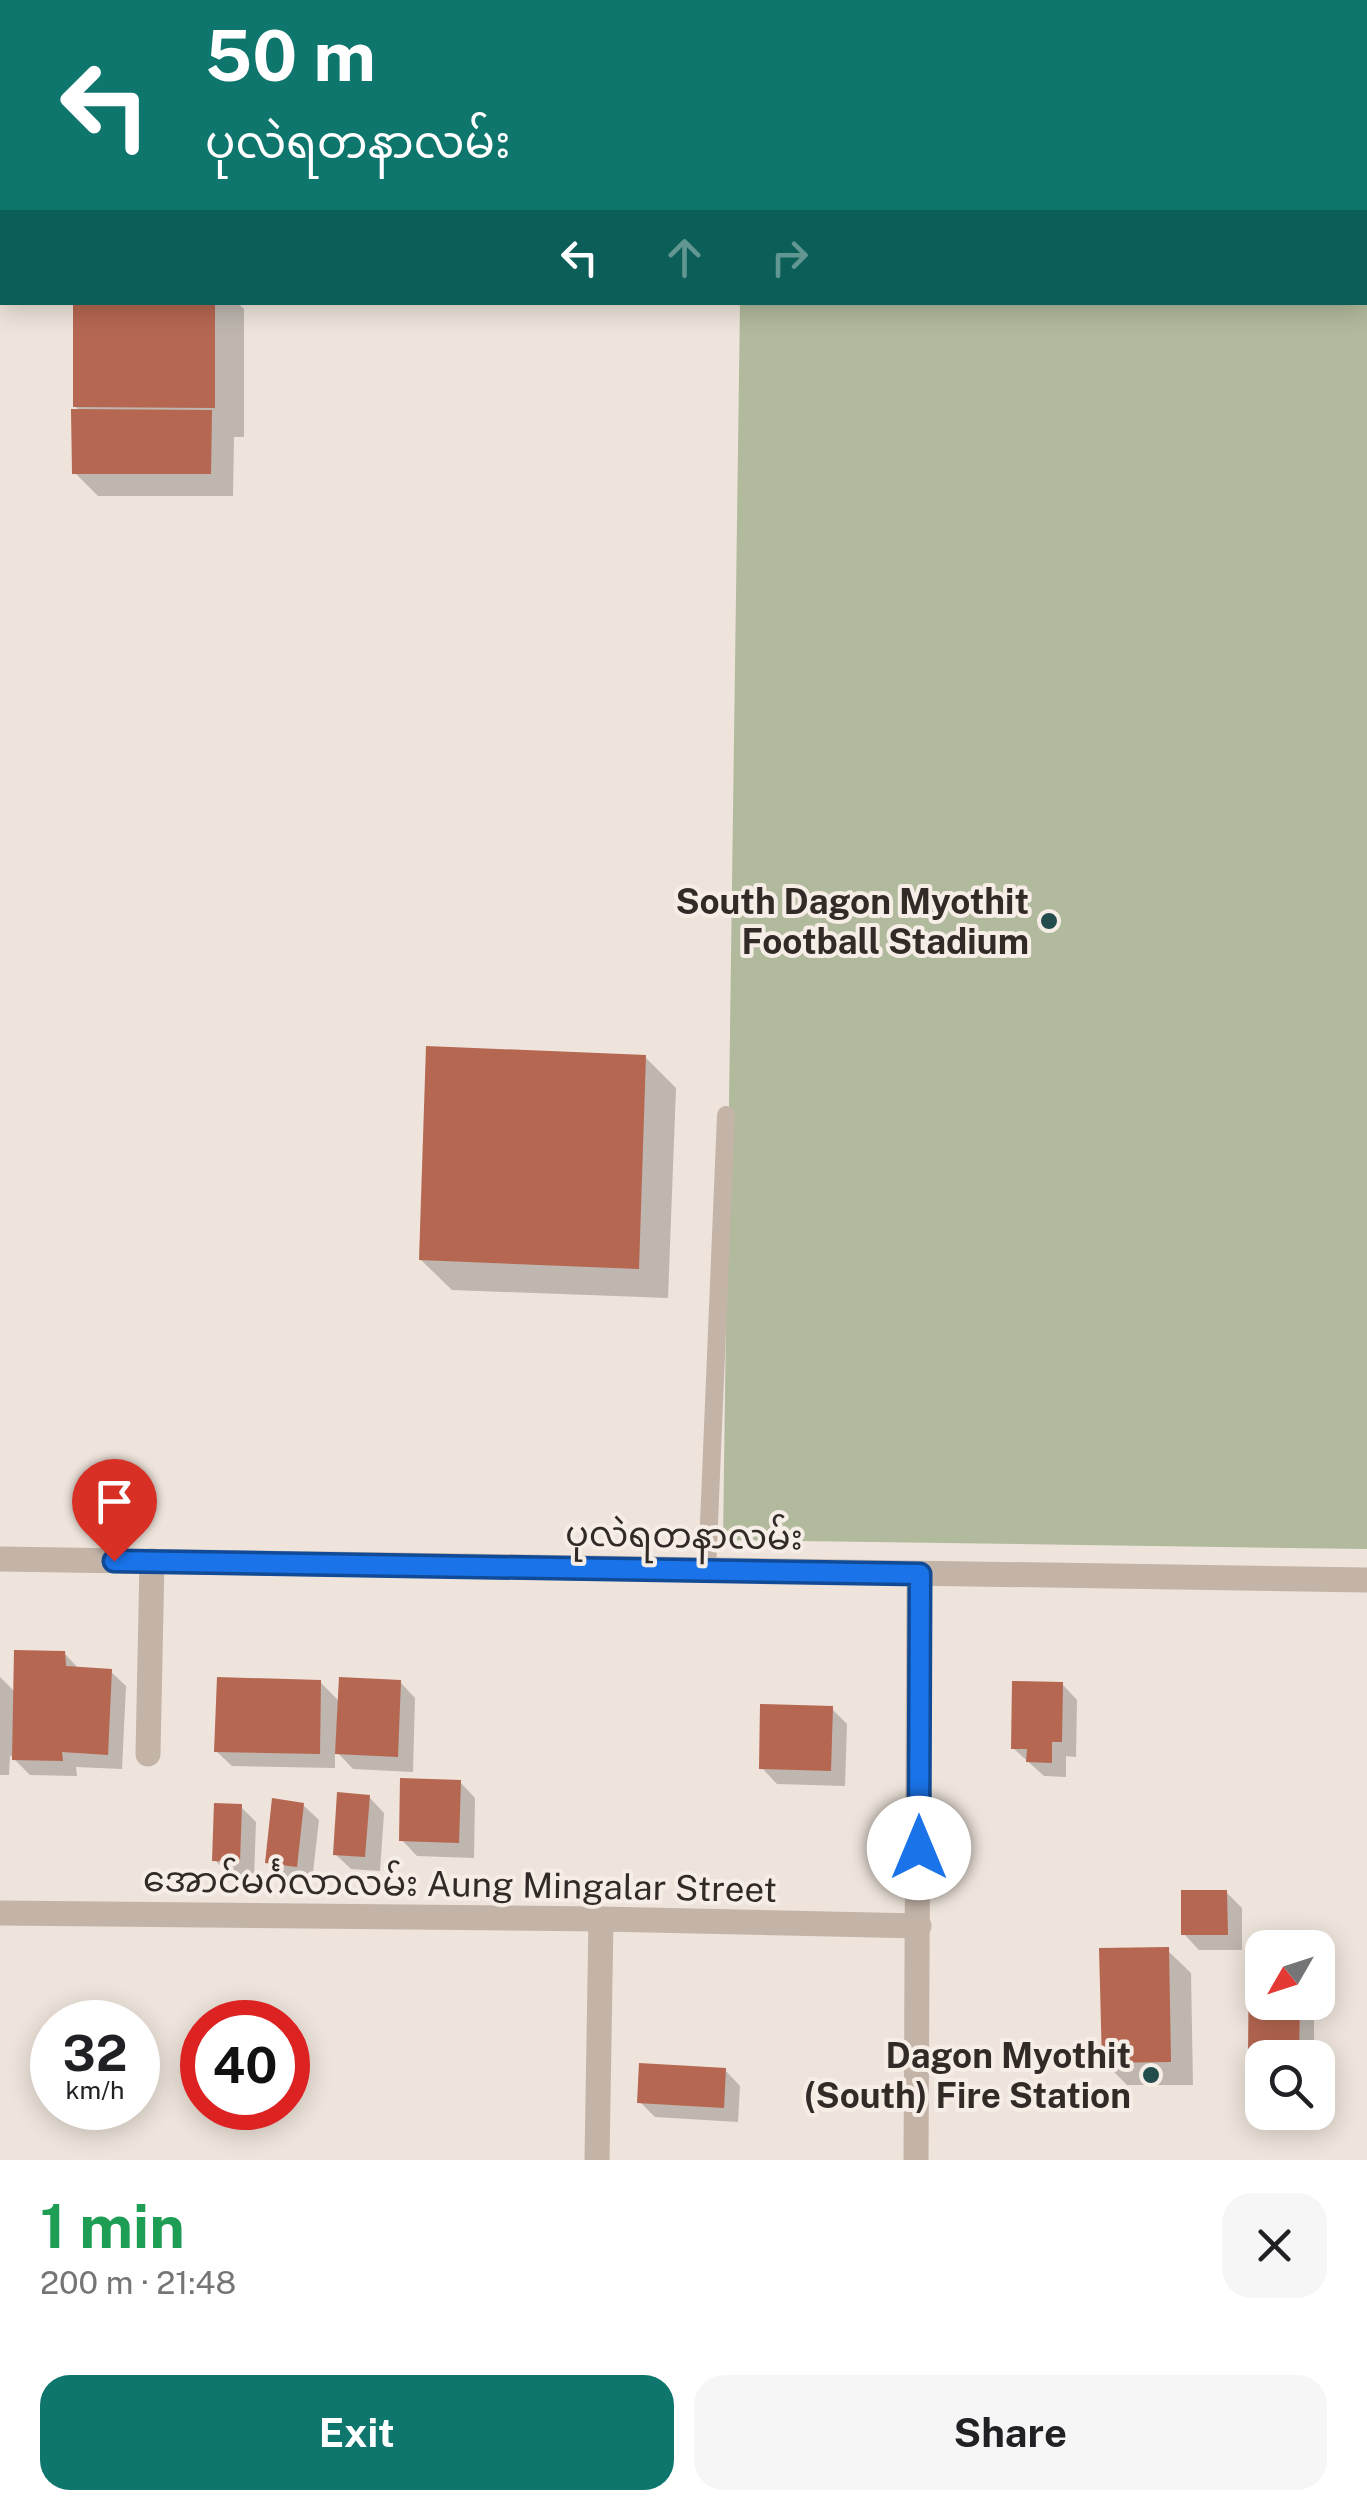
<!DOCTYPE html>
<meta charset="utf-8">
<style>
:root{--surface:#fff;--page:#f6f6f6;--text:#202124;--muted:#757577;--accent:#0f766e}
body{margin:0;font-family:"Public Sans","Noto Sans Myanmar",sans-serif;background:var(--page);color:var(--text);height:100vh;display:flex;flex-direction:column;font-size:38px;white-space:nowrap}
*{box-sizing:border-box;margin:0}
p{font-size:32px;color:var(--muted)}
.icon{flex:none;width:55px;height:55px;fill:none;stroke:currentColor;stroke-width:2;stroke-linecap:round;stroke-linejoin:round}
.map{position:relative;height:2160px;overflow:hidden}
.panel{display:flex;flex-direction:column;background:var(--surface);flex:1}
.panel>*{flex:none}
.top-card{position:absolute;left:0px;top:0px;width:1368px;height:305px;box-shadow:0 5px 25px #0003;background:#0f766e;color:#fff;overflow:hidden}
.needle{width:65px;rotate:231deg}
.tools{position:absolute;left:1245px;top:1930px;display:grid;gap:20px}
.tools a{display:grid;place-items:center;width:90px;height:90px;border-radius:20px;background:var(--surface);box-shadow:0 5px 25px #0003;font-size:50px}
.speed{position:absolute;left:30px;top:2000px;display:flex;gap:20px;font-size:50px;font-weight:700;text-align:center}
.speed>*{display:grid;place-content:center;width:130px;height:130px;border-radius:50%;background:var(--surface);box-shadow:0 5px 25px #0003;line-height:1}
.speed small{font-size:25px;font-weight:400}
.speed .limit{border:15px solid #d22;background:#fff;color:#111}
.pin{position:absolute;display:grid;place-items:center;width:85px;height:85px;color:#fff;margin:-102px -42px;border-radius:50% 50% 50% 0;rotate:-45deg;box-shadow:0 0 10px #0007}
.pin .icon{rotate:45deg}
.me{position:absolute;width:110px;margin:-55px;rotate:0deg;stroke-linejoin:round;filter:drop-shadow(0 0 8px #0008)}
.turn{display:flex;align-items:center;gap:35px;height:210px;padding:0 40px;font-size:45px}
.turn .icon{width:130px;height:130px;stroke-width:2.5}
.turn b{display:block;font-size:70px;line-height:85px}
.lanes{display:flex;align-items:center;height:95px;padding:0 40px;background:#0003;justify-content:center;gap:50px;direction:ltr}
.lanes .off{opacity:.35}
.round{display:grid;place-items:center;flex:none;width:105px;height:105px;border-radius:30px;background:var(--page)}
.head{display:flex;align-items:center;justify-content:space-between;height:170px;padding:0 40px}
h1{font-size:60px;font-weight:700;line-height:75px;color:#1e9e55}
.action{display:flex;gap:20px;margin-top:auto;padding:20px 40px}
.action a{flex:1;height:115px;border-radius:30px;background:var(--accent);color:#fff;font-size:40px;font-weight:700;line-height:115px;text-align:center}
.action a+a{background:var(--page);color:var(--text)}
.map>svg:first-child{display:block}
.green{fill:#b1ba9d}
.shadow{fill:#0003}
.building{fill:#b56751}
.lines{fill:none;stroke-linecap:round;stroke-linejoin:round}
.service{stroke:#c4b4a8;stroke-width:18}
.minor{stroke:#c4b4a8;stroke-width:25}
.tertiary{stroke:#c4b4a8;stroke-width:25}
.route-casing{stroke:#114b97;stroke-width:25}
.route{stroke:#1a73e8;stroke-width:18}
.poi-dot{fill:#234c4d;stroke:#f6eee6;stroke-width:4}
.labels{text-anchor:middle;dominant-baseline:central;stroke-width:8;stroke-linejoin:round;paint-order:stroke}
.poi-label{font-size:35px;font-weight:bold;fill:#322a27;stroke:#f6eee6;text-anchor:end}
.street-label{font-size:35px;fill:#322a27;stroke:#f6eee6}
</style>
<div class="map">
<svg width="1367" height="2160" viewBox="0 0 1367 2160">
<rect width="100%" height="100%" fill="#eee4db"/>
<polygon class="green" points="1365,138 1367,138 1367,1549 723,1540 740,303 1365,302"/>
<g class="shadow">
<polygon points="76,302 237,302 244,309 244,437 234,437 233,496 98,496 75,473 81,412 75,406"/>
<polygon points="645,1057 676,1088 668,1298 452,1290 421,1260"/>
<polygon points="64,1653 79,1669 110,1671 126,1686 122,1769 76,1767 77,1776 30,1775 10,1755 9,1775 0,1775 0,1677 16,1693"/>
<polygon points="320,1682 340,1702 400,1682 415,1698 413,1772 353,1769 335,1750 335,1768 232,1766 216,1751"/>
<polygon points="1062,1684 1077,1700 1076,1757 1066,1756 1066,1777 1044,1776 1013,1748"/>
<polygon points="832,1709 847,1724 845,1786 777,1784 762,1768"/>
<polygon points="460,1782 475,1798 474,1858 417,1856 402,1840"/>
<polygon points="369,1797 384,1813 380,1871 351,1869 335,1854"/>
<polygon points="303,1805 319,1820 312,1881 283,1877 268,1862"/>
<polygon points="241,1807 256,1822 254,1877 230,1876 215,1860"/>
<polygon points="1226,1892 1242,1908 1242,1950 1199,1950 1184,1934"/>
<polygon points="1167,1950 1191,1973 1193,2085 1127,2085 1104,2062"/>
<polygon points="1252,1950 1262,1950 1262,2002 1314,2002 1314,2058 1262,2058 1262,2067 1251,2055"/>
<polygon points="725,2070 740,2086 738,2122 655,2117 640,2102"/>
</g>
<g class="building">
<polygon points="73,302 215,302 215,408 73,407"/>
<polygon points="71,409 212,410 211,474 72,474"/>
<polygon points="426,1046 646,1055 639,1269 419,1260"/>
<polygon points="14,1650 65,1651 66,1666 112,1669 108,1755 62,1752 63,1761 12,1760"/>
<polygon points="217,1677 321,1680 320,1754 214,1752"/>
<polygon points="339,1677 401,1680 398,1757 335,1754"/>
<polygon points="1012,1681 1063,1682 1062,1742 1052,1742 1052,1763 1026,1762 1027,1749 1011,1749"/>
<polygon points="760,1704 833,1706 831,1771 759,1769"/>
<polygon points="400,1778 461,1780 459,1843 399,1841"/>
<polygon points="337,1792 370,1795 365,1857 333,1855"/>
<polygon points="272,1798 304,1803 297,1867 265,1863"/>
<polygon points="214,1803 242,1804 240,1862 212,1861"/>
<polygon points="1181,1890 1227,1890 1228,1935 1181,1935"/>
<polygon points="1169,1947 1171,2062 1102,2063 1099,1948"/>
<polygon points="1249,1948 1262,1948 1262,2002 1300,2002 1299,2057 1248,2056"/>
<polygon points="639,2063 726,2068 724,2108 637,2103"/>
</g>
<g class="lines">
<polyline class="service" points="707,1571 726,1115"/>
<g class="minor">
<polyline points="246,2 246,0"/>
<polyline points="0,11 2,11"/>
<polyline points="1365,23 1367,23"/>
<polyline points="148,1754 152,1561"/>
<polyline points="0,1913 601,1919 919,1926"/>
<polyline points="597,2160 601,1919"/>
</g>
<g class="tertiary">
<polyline points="0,1559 1367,1580"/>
<polyline points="916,2160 919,1574"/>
</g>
</g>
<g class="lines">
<defs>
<polyline id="route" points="114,1561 920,1574 919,1848"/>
</defs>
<use href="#route" class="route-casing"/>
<use href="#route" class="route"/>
</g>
<g class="poi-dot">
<circle cx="1049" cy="921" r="10"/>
<circle cx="1151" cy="2075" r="10"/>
</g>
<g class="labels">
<g class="poi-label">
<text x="1029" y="901">South Dagon Myothit<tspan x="1029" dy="40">Football Stadium</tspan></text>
<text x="1131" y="2055">Dagon Myothit<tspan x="1131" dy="40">(South) Fire Station</tspan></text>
</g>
<g class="street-label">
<text transform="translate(684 1535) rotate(1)">ပုလဲရတနာလမ်း</text>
<text transform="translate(460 1884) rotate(1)">အောင်မင်္ဂလာလမ်း Aung Mingalar Street</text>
</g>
</g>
</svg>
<div class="tools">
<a><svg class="needle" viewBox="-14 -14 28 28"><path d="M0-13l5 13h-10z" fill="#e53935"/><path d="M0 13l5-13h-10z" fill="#757577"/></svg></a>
<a><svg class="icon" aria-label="search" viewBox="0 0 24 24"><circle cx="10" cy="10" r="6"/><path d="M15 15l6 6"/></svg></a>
</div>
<div class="speed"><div>32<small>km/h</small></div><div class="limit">40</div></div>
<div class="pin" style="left:114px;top:1561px;background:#d93025"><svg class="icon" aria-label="arrive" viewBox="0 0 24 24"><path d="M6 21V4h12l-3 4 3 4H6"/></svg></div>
<svg class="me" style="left:919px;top:1848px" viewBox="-20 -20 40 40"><circle r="19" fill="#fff"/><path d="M0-13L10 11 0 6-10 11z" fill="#1a73e8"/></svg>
<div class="top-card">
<div class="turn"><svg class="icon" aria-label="left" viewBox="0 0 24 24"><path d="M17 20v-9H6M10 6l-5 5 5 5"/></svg><div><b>50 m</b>ပုလဲရတနာလမ်း</div></div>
<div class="lanes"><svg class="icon" aria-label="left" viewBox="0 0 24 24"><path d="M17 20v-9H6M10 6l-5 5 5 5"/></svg><svg class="icon off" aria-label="ahead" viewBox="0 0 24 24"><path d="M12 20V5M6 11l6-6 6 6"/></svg><svg class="icon off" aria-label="right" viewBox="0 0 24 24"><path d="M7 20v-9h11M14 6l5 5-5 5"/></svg></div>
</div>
</div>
<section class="panel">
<div class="head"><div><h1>1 min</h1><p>200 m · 21:48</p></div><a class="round"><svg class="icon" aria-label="close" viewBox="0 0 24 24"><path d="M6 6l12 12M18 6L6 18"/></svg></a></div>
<div class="action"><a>Exit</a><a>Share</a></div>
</section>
